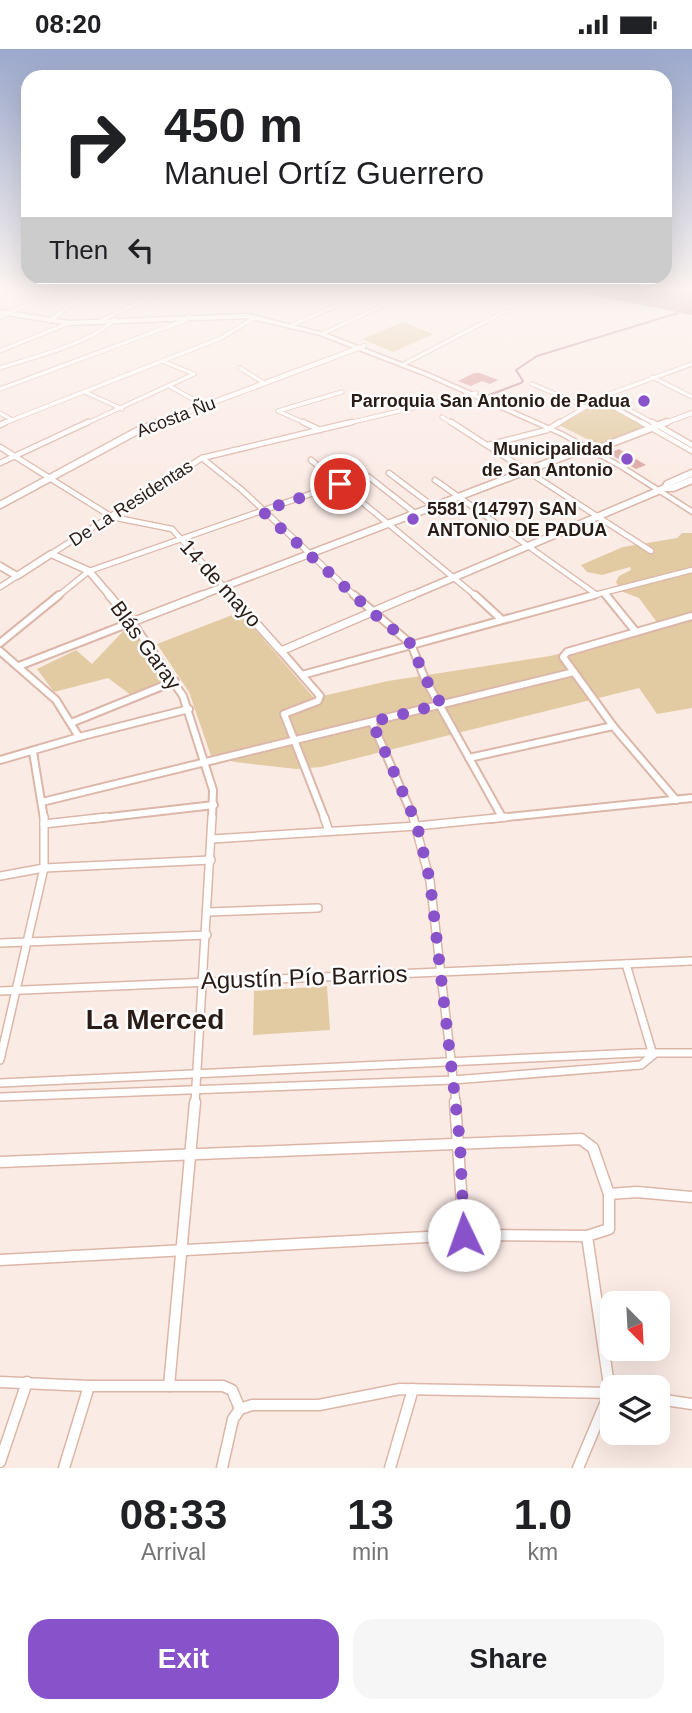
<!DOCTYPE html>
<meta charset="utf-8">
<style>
:root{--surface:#fff;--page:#f6f6f6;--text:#202124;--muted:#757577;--accent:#8852ca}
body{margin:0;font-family:Arial,sans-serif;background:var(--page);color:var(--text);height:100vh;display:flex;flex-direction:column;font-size:26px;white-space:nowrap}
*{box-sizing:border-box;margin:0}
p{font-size:23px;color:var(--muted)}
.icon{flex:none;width:38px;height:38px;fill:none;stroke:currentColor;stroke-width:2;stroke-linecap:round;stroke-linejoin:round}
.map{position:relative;height:1419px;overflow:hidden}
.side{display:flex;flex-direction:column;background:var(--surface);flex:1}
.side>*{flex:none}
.banner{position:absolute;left:21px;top:21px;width:651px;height:214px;border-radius:21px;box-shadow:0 7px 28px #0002;background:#fff;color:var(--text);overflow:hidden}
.needle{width:46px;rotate:156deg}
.buttons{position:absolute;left:600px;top:1242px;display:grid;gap:14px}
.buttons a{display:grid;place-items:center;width:70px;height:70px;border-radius:14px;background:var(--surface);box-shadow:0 7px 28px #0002;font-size:35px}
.pin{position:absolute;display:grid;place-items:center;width:60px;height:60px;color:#fff;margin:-30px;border:4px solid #fff;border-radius:50%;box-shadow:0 2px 7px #0007}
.me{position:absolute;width:77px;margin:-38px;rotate:357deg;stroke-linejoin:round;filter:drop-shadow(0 0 5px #0008)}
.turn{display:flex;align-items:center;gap:24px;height:147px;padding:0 28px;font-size:32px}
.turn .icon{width:91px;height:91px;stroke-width:2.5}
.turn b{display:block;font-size:49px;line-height:60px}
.then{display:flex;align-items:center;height:66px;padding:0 28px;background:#0003;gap:14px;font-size:26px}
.eta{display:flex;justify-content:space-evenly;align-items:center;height:119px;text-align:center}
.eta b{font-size:42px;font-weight:600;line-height:49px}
.cta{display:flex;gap:14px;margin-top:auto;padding:14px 28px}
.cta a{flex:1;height:80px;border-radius:21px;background:var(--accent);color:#fff;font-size:28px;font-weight:600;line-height:80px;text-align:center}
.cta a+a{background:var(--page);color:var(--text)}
.status{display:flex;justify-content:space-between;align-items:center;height:49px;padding:0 35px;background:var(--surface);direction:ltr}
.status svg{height:19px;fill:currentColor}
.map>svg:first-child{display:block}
.green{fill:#e2cba2}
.water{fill:#c895a3}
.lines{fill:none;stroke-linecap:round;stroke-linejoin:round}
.stream{stroke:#c895a3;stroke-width:2}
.building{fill:#dba6a4}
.minor-far4-casing{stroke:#dcb6a8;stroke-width:5}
.minor-far3-casing{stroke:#dcb6a8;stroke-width:7}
.minor-far2-casing{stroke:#dcb6a8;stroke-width:10}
.minor-far1-casing{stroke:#dcb6a8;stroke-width:10}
.minor-casing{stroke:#dcb6a8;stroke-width:13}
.tertiary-far2-casing{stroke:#dcb6a8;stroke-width:6}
.tertiary-far1-casing{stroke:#dcb6a8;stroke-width:9}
.tertiary-casing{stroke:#dcb6a8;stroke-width:10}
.primary-casing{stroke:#dcb6a8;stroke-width:3}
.minor-far4{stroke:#fff;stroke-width:3.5}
.minor-far3{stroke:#fff;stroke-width:4.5}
.minor-far2{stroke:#fff;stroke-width:6}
.minor-far1{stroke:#fff;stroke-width:7}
.minor{stroke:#fff;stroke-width:10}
.tertiary-far2{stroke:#fff;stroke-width:4.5}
.tertiary-far1{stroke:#fff;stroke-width:6}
.tertiary{stroke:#fff;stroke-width:7}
.primary{fill:#fff;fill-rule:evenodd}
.route{stroke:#8852ca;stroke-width:12;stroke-dasharray:0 21.6}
.poi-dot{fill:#8852ca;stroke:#fcfcfc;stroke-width:2.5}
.labels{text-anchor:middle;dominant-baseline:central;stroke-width:5;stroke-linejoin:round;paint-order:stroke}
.far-poi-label{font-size:18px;font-weight:bold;fill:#291b16;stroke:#fcfcfc;text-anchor:end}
.far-street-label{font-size:18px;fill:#291b16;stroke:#fcfcfc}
.street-label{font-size:21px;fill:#291b16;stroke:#fcfcfc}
.near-street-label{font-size:24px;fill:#291b16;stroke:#fcfcfc}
.near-neighbourhood-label{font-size:28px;font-weight:bold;fill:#291b16;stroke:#fcfcfc}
</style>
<div class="status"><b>08:20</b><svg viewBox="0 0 49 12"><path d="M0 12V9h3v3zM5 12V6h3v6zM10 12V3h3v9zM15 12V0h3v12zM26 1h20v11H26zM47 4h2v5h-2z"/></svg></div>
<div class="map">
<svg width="692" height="1419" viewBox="0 0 692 1419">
<rect width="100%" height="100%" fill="#fbebe5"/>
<g class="green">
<polygon points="403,273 433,285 393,303 362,290"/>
<polygon points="601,353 648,379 601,397 559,376"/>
<polygon points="682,484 692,484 692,659 657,665 639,639 321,718 296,720 235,713 211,707 189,643 157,595 240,563 314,649 388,632 550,607 649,583 656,572 639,549 621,542 616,533 619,527 631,521 630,518 602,526 587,523 581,516 623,498 677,489"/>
<polygon points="129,576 173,626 139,652 108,629 54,643 37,620 76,601 92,615"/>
<polygon points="327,937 330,981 253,986 254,942"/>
</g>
<polygon class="water" points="553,240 692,240 692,266 572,242"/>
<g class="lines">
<polyline class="stream" points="489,346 521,334 523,332 516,321 537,307 678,264"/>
</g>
<g class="building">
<polygon points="474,324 480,324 498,331 490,335 482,332 471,337 458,332"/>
<polygon points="619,400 646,416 636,420 608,404"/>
</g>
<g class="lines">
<defs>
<g id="minor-far4">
<polyline points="0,268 63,240"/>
<polyline points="102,271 168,240"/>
<polyline points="49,272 93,240"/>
<polyline points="292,276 340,255"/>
<polyline points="322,285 380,258"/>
<polyline points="0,302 69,274"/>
<polyline points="402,316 506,262"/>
<path d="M 0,319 C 34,308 90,295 115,270"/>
<polyline points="240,319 264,334"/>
<polyline points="652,328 692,348"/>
<polyline points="532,335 586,358"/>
<polyline points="171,338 205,357"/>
<polyline points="0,340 186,271 189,267"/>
<polyline points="85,343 122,360"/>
<polyline points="604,347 655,375"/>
<polyline points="599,350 644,375"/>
<polyline points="278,362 342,343"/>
<polyline points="278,362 307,375"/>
<polyline points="0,364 12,371"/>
<polyline points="442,368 453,375"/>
<polyline points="2,375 221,289 256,268"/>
<polyline points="85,375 194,325 162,312"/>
<polyline points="344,375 476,344"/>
<polyline points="557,375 604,347 692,315"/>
</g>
<g id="minor-far3">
<polyline points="303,373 320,381"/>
<polyline points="451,373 651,502"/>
<polyline points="641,373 692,402"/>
<polyline points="652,373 692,396"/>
<polyline points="0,376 6,373"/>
<polyline points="488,396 547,381 560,373"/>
<polyline points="0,398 112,468 172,480 224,538"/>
<polyline points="202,409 242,441 356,548"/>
<polyline points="311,411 477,548"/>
<polyline points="0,414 88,373"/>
<polyline points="389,424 434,458"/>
<polyline points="369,428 416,465"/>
<polyline points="435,431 597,546"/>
<polyline points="51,505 202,409 352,373"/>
<polyline points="0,538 17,527"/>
<polyline points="605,545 607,548"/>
<polyline points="57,548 89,522 339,435"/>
<polyline points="587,548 692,521"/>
</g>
<g id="minor-far2">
<polyline points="354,546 411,595 425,630 502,768"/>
<polyline points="475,546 501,570"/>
<polyline points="606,546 636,583"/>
<polyline points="0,594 59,546"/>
<polyline points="0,602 56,651 79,688 0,711"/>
<polyline points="281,602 320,647 318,652 284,665 325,770"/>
<polyline points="19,617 132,573 183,647 213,741 212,770"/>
<polyline points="302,626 594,546"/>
<polyline points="372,673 414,770"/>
<polyline points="71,674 175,632"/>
<polyline points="79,688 189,660"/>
<polyline points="33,703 44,770"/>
<polyline points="469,709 613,677"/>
<polyline points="676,751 613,677 563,608 567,603 692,567"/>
<polyline points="42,753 574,623"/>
<polyline points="92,770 214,756"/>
<polyline points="489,770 692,749"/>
</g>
<g id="minor-far1">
<polyline points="324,768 329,782"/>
<polyline points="413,768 430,832 456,1054"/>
<polyline points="44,775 107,768"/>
<polyline points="212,790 417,777 506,768"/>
<polyline points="0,827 44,819 211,811"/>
<polyline points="208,863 318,859"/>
<polyline points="0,894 207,886"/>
<polyline points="626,915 653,1006"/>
<polyline points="0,942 692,912"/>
<polyline points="0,1011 44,819 44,768"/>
<polyline points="0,1034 637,1004 692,1004"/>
<polyline points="0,1048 453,1031 641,1016 653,1006"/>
<polyline points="195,1054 212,768"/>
</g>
<g id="minor">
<polyline points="455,1053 464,1186"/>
<polyline points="0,1113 581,1090 593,1099 609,1145"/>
<polyline points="0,1211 464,1186 587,1187 609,1180 609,1145 637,1143 692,1148"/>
<polyline points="0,1333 89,1337 223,1337 232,1341 240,1360"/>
<polyline points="169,1337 195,1053"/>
<polyline points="658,1350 692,1355"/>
<polyline points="0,1413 27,1333"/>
<polyline points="64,1419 89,1337"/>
<polyline points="222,1419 233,1370 240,1360 252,1356 319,1356 400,1340 612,1344"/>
<polyline points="390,1419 413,1340"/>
<polyline points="578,1419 610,1343 587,1187"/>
</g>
<g id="tertiary-far2">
<polyline points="155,375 364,297"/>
<polyline points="662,375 692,364"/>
</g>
<g id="tertiary-far1">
<polyline points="594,401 667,373"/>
<polyline points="665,439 673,439 692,431"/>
<polyline points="0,456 137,382 160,373"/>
<polyline points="0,517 17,527 51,505 89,522 111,548"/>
<polyline points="224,538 233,548"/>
<polyline points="197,548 594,396"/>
<polyline points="408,548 665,439 667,435 692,424"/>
</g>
<g id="tertiary">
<polyline points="109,546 132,573 202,546"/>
<polyline points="231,546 281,602 412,546"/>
</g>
<polygon id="primary" points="0,261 69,272 248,265 324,284 428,324 564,384 624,417 692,460 692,465 620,419 560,386 424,326 320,286 248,269 69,276 0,265"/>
</defs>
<use href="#minor-far4" class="minor-far4-casing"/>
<use href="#minor-far3" class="minor-far3-casing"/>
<use href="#minor-far2" class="minor-far2-casing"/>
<use href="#minor-far1" class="minor-far1-casing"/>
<use href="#minor" class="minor-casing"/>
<use href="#tertiary-far2" class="tertiary-far2-casing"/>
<use href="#tertiary-far1" class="tertiary-far1-casing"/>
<use href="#tertiary" class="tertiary-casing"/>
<use href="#primary" class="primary-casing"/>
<use href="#minor-far4" class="minor-far4"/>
<use href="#minor-far3" class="minor-far3"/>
<use href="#minor-far2" class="minor-far2"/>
<use href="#minor-far1" class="minor-far1"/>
<use href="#minor" class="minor"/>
<use href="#tertiary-far2" class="tertiary-far2"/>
<use href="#tertiary-far1" class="tertiary-far1"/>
<use href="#tertiary" class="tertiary"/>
<use href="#primary" class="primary"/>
</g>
<linearGradient id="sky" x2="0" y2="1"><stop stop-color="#9ba8cc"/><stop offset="0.55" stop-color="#fdf6f3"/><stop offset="1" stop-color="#fdf6f3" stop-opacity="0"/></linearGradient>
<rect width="692" height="438" fill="url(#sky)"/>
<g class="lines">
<polyline class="route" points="340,435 262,462 373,564 411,595 425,629 441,655 372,673 417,776 430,832 460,1093 464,1186"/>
</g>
<g class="poi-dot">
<circle cx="644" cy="352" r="7"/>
<circle cx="627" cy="410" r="7"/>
<circle cx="413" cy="470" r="7"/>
</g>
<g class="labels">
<g class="far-poi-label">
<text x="630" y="352">Parroquia San Antonio de Padua</text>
<text x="613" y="400">Municipalidad<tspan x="613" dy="21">de San Antonio</tspan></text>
<text x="427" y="460" text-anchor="start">5581 (14797) SAN<tspan x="427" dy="21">ANTONIO DE PADUA</tspan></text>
</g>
<g class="far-street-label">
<text transform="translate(176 368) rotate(-21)">Acosta Ñu</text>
<text transform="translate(131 454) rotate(-33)">De La Residentas</text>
</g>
<g class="street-label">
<text transform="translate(221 534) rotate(48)">14 de mayo</text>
<text transform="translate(146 596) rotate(54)">Blás Garay</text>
</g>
<g class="near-street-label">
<text transform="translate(304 928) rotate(-2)">Agustín Pío Barrios</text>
</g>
<g class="near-neighbourhood-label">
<text x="155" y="970">La Merced</text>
</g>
</g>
</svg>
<div class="buttons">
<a><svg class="needle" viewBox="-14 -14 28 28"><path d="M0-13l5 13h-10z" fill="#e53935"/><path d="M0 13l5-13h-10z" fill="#757577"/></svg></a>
<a><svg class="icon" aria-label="layers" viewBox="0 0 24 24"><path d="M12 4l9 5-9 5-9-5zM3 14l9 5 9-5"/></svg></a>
</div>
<div class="pin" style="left:340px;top:435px;background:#d93025"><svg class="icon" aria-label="arrive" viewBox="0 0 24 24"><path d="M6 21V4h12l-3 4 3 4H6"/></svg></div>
<svg class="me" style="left:464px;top:1186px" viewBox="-20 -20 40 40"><circle r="19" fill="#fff"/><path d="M0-13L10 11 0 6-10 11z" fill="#8852ca"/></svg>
<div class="banner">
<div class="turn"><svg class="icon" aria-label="right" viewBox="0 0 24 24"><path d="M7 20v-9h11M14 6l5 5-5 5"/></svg><div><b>450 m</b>Manuel Ortíz Guerrero</div></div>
<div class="then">Then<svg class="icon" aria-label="left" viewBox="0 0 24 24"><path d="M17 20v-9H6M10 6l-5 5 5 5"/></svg></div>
</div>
</div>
<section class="side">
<div class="eta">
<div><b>08:33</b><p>Arrival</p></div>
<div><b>13</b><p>min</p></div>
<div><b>1.0</b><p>km</p></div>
</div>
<div class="cta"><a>Exit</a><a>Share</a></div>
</section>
